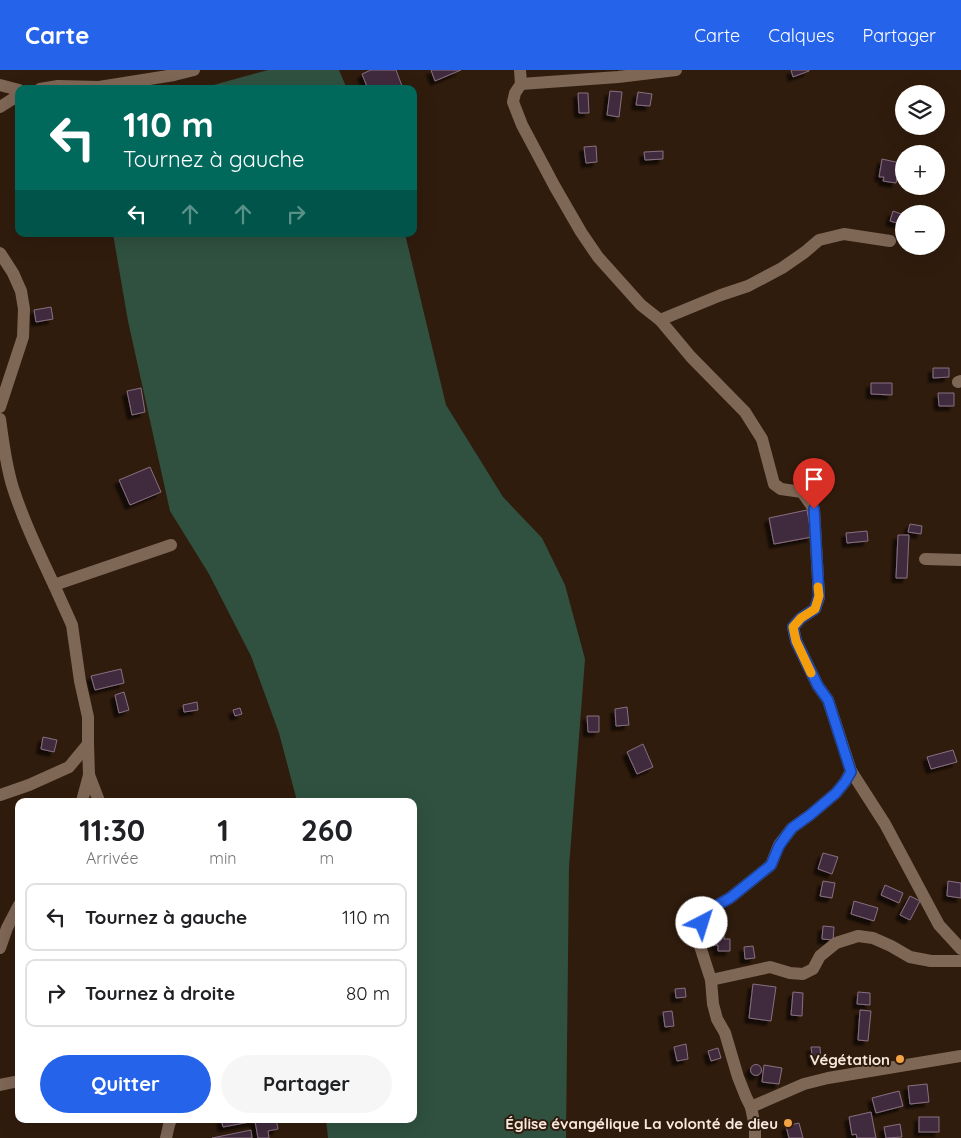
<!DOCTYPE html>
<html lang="fr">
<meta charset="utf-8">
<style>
:root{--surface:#fff;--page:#f6f6f6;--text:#202124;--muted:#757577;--line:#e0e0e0;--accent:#2563eb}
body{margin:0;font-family:Quicksand,sans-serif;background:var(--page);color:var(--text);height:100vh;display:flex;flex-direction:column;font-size:19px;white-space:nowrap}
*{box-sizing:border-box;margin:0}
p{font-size:16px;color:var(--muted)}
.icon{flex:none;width:28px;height:28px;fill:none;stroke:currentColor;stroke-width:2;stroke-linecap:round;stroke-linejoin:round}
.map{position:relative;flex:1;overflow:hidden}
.details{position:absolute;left:15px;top:728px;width:402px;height:325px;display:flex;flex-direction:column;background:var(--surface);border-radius:10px;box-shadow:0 5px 20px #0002}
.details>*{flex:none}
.hud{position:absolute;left:15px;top:15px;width:402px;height:152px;border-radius:10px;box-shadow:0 5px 20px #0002;background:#00695c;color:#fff;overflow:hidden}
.tools{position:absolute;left:895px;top:15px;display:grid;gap:10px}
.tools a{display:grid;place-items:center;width:50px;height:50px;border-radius:50%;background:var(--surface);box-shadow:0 5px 20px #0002;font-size:25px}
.pin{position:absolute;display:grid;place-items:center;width:42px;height:42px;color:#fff;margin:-51px -21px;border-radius:50% 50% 50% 0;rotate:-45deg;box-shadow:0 0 5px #0007}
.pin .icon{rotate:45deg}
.me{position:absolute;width:55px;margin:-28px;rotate:40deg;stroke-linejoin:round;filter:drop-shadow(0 0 4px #0008)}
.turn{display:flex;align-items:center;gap:18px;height:105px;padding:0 25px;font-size:22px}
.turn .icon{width:65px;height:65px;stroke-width:2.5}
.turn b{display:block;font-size:35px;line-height:42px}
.lanes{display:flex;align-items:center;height:48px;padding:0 25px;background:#0003;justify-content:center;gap:25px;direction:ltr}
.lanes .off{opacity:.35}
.eta{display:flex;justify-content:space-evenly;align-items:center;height:85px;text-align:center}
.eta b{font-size:30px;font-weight:700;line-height:35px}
.primary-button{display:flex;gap:10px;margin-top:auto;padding:10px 25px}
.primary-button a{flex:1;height:58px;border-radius:30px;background:var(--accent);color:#fff;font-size:20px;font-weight:700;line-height:58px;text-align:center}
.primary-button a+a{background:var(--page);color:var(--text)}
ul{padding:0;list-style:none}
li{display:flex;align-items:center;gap:15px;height:68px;margin:0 10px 8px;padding:0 15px;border:2px solid var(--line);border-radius:10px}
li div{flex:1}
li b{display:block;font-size:19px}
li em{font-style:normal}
header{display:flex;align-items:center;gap:30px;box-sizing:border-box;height:70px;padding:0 25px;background:var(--accent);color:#fff}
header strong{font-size:24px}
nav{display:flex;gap:28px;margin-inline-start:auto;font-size:18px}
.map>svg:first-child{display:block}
.green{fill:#305140}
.building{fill:#412c3d;stroke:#876f82;filter:url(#shadow)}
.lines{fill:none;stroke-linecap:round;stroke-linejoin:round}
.minor{stroke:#7f6756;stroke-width:12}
.route-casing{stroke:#184099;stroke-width:12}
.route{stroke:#2563eb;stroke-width:9}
.slow{stroke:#f59e0b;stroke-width:9}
.poi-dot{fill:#f4a344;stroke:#301c0d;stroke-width:2}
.labels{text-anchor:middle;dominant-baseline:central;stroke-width:4;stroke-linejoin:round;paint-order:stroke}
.poi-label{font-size:15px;font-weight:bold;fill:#f7e9df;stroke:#301c0d;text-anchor:end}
</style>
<header>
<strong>Carte</strong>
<nav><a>Carte</a><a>Calques</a><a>Partager</a></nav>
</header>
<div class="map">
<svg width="961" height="1068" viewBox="0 0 961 1068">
<defs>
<filter id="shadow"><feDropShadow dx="-4.5" dy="4.5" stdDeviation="1" flood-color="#0009"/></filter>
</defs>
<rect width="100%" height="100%" fill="#301c0d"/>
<g class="green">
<polygon points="268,0 339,0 347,19 199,19"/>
<polygon points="113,164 405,164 446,335 503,427 542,468 565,515 585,589 569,797 566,1068 328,1068 326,1049 414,1049 414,731 297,731 279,663 251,586 209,504 170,441 128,251"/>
</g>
<g class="building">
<polygon points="371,0 396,0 402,16 395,19 368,19 362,4"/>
<polygon points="431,0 461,0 435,11"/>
<polygon points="791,0 809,0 809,1 793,7"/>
<polygon points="610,21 622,22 619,47 607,45"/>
<polygon points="638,22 652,24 650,36 636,35"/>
<polygon points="578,23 588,23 589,43 579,43"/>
<polygon points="596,76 597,92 586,93 584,77"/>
<polygon points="663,81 663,89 645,90 644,82"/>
<polygon points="882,89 900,93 896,113 883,111 884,107 879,107"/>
<polygon points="893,141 904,145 904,155 890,151"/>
<polygon points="51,237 53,249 36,252 34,240"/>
<polygon points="933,298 949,298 949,307 933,308"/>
<polygon points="871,313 892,313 892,325 871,324"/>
<polygon points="141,318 145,342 132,345 127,321"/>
<polygon points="938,323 954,323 954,336 939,336"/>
<polygon points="150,397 161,422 130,435 119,410"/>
<polygon points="807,440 812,467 774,474 769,448"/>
<polygon points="910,454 922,456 921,464 908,462"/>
<polygon points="867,461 868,471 847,473 846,463"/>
<polygon points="898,465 909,465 907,508 896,508"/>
<polygon points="121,599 124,613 95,620 91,606"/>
<polygon points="124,622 129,640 119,643 115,625"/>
<polygon points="197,632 198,640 184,642 183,635"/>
<polygon points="627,637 629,655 616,656 615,639"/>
<polygon points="240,638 242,644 235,646 233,640"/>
<polygon points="587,646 599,646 599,662 588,662"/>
<polygon points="43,667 57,670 54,682 41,679"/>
<polygon points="643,674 653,697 637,704 627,682"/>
<polygon points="953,680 957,692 931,699 927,687"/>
<polygon points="823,783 838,787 832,804 818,799"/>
<polygon points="823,811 835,813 832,828 820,826"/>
<polygon points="948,811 961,813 961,828 947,826"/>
<polygon points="885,815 903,823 899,833 881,825"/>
<polygon points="910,826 920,831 910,850 900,845"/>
<polygon points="854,831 878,838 874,851 851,844"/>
<polygon points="823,856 834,857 833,870 822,869"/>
<polygon points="713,865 724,865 724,869 730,869 730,881 718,881 718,875 713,875"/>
<polygon points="753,876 755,888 745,889 744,877"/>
<polygon points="753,914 776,917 771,951 749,948"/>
<polygon points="685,918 686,927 676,928 675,919"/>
<polygon points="793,922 803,923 802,946 791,945"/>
<polygon points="858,922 870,923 870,935 857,934"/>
<polygon points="860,940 871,941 868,971 858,970"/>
<polygon points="672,941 674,956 665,957 663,942"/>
<polygon points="686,974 688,989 677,991 674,977"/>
<polygon points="811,977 820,977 821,991 813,992"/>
<polygon points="718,978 721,988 711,991 708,981"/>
<circle cx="756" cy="1000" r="5.5"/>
<polygon points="764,995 782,998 779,1014 762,1012"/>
<polygon points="927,1014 929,1032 910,1034 908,1016"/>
<polygon points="899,1021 903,1036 876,1043 872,1028"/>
<polygon points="871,1042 876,1068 857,1068 856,1064 852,1065 849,1047"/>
<rect x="919" y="1047" width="20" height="15"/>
<polygon points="221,1049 258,1049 255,1051 223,1057"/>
<polygon points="258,1049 276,1049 278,1059 268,1061 269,1068 258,1068 255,1051"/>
<polygon points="799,1053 803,1068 789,1068 786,1056"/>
<polygon points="900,1054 902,1067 886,1068 884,1057"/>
<polygon points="251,1060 252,1068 212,1068"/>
</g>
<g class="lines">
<g class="minor">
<polyline points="520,0 521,14 515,23 513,32 522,55 555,117 581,162 598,187 641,235 660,250 691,287 745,342 762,369 774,414 781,419 802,422 814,439 819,527 815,539 801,548 793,557 796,571 818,616 828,630 851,701 885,754 939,855 961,879"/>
<polyline points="521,14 618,7 676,0"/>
<polyline points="0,15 19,20"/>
<polyline points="40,19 58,16 99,17 174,5 194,0"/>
<polyline points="0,37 19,25"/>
<polyline points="0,183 13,203 21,221 24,239 23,267 0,337"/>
<polyline points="660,250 721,225 748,216 782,198 805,182 819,170 844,164 890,171"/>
<polyline points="958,312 961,311"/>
<path d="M 0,349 C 3,372 6,396 13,418 C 24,452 39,483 54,515"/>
<polyline points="925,489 961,490"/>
<polyline points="89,705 99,731"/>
<polyline points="0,725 29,715 69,697 88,674"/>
<polyline points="82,731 89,705 88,674 88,647 80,611 72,555 54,515 171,475"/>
<polyline points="0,878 7,858 19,835"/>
<polyline points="711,910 770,897 790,903 803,904 813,899 820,886 836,873 858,866 873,868 891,876 910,887 931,891 961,891"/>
<polyline points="0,1015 19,1011"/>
<polyline points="751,1037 746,1027 738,1007 725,963 717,949 713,934 711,910 699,873 702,853 712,838 730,828 771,795 779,775 792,758 810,745 836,723 845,712 851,701"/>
<polyline points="166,1068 169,1055 171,1049"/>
<polyline points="755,1068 755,1057 751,1037 804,1014 828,1008 961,986"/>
</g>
</g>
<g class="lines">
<defs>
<polyline id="route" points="702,853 712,838 730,828 771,795 779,776 786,766 792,758 810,745 836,723 845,712 851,702 828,630 818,616 796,571 793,557 801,548 815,539 819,526 814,439"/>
</defs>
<use href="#route" class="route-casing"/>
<use href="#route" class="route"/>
<polyline class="slow" points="811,603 796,571 793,557 801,548 815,539 819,526 818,517"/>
</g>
<g class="poi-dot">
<circle cx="900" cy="989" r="5"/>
<circle cx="788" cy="1053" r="5"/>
</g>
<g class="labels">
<g class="poi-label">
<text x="890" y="989">Végétation</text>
<text x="778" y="1053">Église évangélique La volonté de dieu</text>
</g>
</g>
</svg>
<div class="tools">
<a><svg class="icon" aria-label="layers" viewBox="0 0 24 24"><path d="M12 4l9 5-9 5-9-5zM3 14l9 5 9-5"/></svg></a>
<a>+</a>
<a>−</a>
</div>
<div class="pin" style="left:814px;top:439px;background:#d93025"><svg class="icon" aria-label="arrive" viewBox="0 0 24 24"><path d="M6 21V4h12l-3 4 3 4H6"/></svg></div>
<svg class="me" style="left:702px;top:853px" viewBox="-20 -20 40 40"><circle r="19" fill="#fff"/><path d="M0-13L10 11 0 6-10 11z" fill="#2563eb"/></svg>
<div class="hud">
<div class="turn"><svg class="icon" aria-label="left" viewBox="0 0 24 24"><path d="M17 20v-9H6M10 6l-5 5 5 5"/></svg><div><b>110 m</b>Tournez à gauche</div></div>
<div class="lanes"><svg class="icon" aria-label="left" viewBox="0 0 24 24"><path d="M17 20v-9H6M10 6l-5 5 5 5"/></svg><svg class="icon off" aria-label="ahead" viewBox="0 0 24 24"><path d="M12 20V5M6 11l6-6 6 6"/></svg><svg class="icon off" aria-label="ahead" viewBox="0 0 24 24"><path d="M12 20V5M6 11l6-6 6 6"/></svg><svg class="icon off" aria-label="right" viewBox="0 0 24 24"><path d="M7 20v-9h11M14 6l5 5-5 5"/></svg></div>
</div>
<section class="details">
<div class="eta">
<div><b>11:30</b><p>Arrivée</p></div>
<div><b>1</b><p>min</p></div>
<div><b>260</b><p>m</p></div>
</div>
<ul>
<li><svg class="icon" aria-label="left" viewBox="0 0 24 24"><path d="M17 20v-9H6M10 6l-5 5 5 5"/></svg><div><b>Tournez à gauche</b></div><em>110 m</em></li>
<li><svg class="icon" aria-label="right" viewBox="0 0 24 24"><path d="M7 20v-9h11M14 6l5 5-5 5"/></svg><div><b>Tournez à droite</b></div><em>80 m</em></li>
</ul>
<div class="primary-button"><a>Quitter</a><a>Partager</a></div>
</section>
</div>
